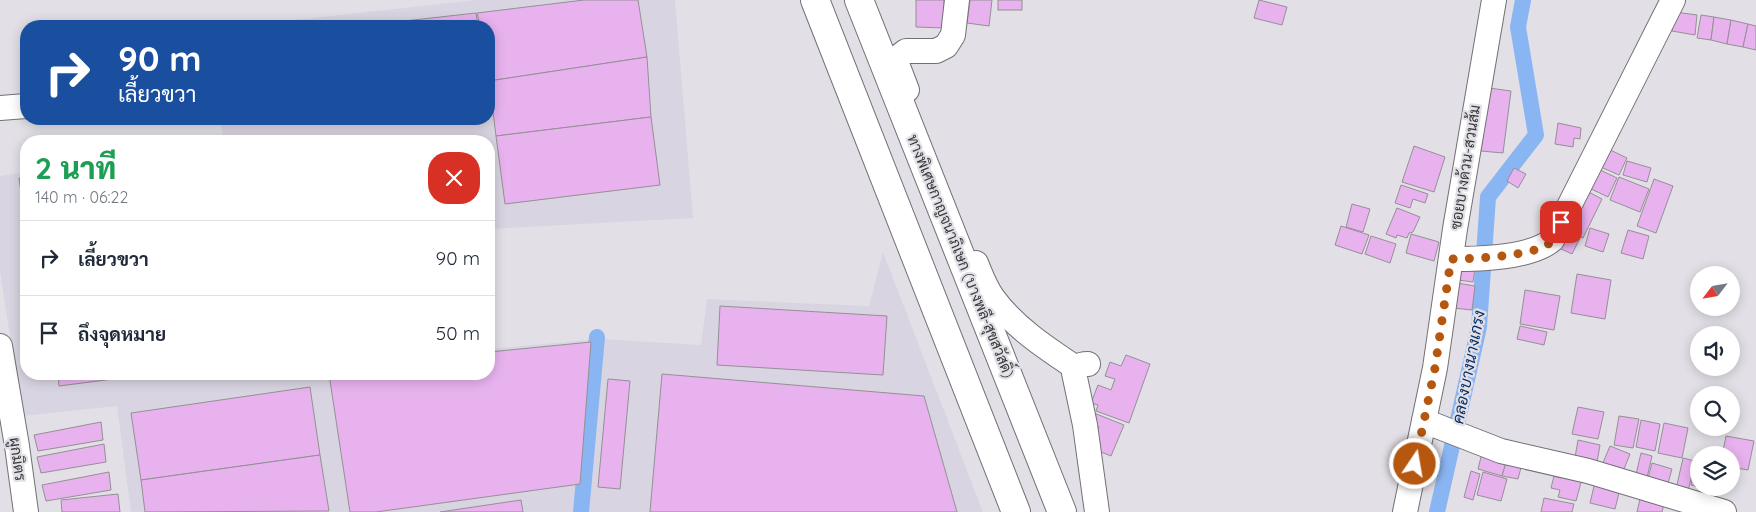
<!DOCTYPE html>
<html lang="th">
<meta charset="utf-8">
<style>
:root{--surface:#fff;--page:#f6f6f7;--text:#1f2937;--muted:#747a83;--line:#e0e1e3}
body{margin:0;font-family:Quicksand,Sarabun,sans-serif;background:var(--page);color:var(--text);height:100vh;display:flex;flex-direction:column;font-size:19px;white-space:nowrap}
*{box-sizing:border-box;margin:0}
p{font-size:16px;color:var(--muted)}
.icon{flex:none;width:28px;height:28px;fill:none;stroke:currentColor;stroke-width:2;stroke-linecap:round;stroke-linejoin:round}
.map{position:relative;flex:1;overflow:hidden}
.side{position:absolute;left:20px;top:135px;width:475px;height:245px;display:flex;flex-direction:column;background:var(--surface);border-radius:20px;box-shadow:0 2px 12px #0003}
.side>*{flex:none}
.top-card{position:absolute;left:20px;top:20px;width:475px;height:105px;border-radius:20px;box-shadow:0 2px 12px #0003;background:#1a4fa0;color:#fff;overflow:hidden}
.needle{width:32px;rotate:239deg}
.buttons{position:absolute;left:1690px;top:266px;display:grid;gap:10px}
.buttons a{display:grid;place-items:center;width:50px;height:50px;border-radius:50%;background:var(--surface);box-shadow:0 2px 12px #0003;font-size:25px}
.pin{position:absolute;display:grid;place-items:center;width:42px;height:42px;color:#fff;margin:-21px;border-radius:10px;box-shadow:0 2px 8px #0006}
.me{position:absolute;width:55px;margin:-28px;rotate:12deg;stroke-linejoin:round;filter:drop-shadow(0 0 4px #0008)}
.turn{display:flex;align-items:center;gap:18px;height:105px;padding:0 15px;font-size:22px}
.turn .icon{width:65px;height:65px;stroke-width:2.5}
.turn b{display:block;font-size:35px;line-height:42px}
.round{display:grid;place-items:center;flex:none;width:52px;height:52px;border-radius:20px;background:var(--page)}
.summary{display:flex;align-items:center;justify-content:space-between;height:85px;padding:0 15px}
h1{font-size:30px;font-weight:800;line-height:38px;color:#1e9e55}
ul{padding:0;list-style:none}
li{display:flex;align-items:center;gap:15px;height:75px;padding:0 15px;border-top:1px solid var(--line)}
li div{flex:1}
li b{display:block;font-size:19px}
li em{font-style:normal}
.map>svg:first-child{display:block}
.built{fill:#d9d4e1}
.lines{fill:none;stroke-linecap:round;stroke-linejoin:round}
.canal{stroke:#8ab5f3;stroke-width:16}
.building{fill:#e8b2ef;stroke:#949094}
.minor-casing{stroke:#717075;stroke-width:26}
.highway-casing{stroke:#717075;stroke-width:30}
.minor{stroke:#fff;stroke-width:24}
.highway{stroke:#fff;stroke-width:28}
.route{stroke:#b6570f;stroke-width:9;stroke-dasharray:0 16.2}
.labels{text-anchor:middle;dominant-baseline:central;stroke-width:4.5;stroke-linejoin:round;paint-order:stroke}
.street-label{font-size:15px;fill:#39393b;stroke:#e2e0e6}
.water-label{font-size:16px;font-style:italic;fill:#063066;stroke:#e2e0e6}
</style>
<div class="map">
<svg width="1756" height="512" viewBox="0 0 1756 512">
<rect width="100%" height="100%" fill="#e2e0e6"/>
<g class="built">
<polygon points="476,0 675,0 693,218 489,229 489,141 223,141 221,119 489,119 489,26 240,26"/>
<polygon points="26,172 26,374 489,374 489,349 600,339 701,345 707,299 869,306 883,252 983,512 131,512 117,406 22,416 0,271 0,176"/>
</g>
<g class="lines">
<g class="canal">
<polyline points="581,512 597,337"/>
<polyline points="1437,512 1479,327 1488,197 1536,135 1518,27 1523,0"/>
</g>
</g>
<g class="building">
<polygon points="584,0 638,0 647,57 489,81 489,26 480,26 477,13"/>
<polygon points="916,0 944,0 944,28 916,27"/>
<polygon points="970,0 992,0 989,26 967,23"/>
<rect x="998" y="0" width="24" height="10"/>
<polygon points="1259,0 1287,7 1282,25 1254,18"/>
<polygon points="1675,12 1697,15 1695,35 1672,31"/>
<polygon points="476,13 478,26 360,26"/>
<polygon points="1701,15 1714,17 1711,40 1697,38"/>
<polygon points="1714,17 1731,20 1727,44 1711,40"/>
<polygon points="1731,20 1748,24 1743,47 1727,44"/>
<polygon points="1748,24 1756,26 1756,50 1743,47"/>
<polygon points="647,57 651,117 496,136 489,81"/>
<polygon points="1489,88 1511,91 1503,153 1481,151"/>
<polygon points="651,117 660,185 505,204 496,136"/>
<polygon points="1558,123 1581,128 1580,139 1574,138 1573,147 1555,144"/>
<polygon points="1414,146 1445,157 1434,192 1402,182"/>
<polygon points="1602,146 1627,158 1619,175 1594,164"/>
<polygon points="1627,161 1651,168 1647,182 1623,175"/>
<polygon points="1594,167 1617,178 1608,197 1585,186"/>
<polygon points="1514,168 1526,174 1518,188 1507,181"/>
<polygon points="26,177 26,228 19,178"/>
<polygon points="1619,177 1649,189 1640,212 1610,200"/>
<polygon points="1654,179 1673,186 1656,233 1637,226"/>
<polygon points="489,182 493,209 489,210"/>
<polygon points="1401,185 1428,194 1425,203 1413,199 1410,208 1395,203"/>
<polygon points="1583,189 1602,199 1583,238 1563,228"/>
<polygon points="1352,204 1370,209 1363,232 1346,227"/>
<polygon points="1397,208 1420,217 1413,232 1409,233 1407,238 1397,235 1396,238 1386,234"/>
<polygon points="1341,226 1369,235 1362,254 1335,245"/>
<polygon points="1590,228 1609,234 1603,252 1585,246"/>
<polygon points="1561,229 1580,238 1572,254 1553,245"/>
<polygon points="1628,230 1649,236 1643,259 1621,253"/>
<polygon points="1411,234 1439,242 1434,261 1406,253"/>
<polygon points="1371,236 1396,244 1390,263 1365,254"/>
<polygon points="1459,266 1475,268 1473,282 1458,280"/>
<polygon points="1577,274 1611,280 1605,319 1571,313"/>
<polygon points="1457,283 1475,286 1472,310 1454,308"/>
<polygon points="1525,290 1560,296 1554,330 1520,324"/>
<polygon points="720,306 887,316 883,375 717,365"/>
<polygon points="1520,326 1547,332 1544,345 1517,339"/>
<polygon points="591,342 580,484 376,512 350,512 329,374 489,374 489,352"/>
<polygon points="1126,355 1150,364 1129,423 1096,411 1098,405 1091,403 1098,385 1111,390 1115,379 1105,376 1110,362 1121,366"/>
<polygon points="58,374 120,374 121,378 59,386"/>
<polygon points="120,374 152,374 121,378"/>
<polygon points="662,374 924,396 957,512 650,512"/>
<polygon points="608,379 630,381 620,489 598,487"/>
<polygon points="310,387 320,455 141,480 131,413"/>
<polygon points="1578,407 1604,412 1598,439 1572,434"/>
<polygon points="1094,413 1124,425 1111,456 1091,448 1099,427 1089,423"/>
<polygon points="1619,416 1639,419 1633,448 1614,445"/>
<polygon points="1641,420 1660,424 1655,451 1636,447"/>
<polygon points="101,422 103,440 38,451 34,435"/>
<polygon points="1664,423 1688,428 1682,458 1658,453"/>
<polygon points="1726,436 1754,441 1748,470 1731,467 1731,455 1722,455"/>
<polygon points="1578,440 1600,445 1596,468 1574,463"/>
<polygon points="104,444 106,462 41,473 37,457"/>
<polygon points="1610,446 1630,454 1620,479 1600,470"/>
<polygon points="1483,449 1508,456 1502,476 1478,469"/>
<polygon points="1641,453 1652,456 1645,486 1634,483"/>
<polygon points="320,455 329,511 145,512 141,480"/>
<polygon points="1508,456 1523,460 1518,479 1502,476"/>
<polygon points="1683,458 1695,461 1687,496 1675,494"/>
<polygon points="1695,462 1699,463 1699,487 1691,485"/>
<polygon points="1652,463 1672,469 1668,483 1648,478"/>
<polygon points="1563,470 1583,475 1576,501 1558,497 1560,490 1551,488 1554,476 1561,478"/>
<polygon points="1471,471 1480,474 1473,500 1464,497"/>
<polygon points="109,472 111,490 46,501 42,485"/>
<polygon points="1483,472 1507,479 1501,501 1477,495"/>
<polygon points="1596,478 1621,485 1615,509 1590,503"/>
<polygon points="118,494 120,512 62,512 61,500"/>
<polygon points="1544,498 1574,504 1572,512 1541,512"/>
<polygon points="1640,499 1664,504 1662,512 1637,512"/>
<polygon points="521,500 523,512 440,512"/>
</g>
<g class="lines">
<defs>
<g id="minor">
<polyline points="907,90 897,64 898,57 906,51 936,51 946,46 953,35 957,0"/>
<polyline points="0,108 26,106"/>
<path d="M 1451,259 C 1478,259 1531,258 1552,240 L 1673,0"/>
<path d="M 976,263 C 981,275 985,287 993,298 C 1014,327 1046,348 1076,368"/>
<polyline points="0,346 17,446 26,512"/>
<path d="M 1088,364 C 1080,364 1076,366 1074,373 L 1085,425 L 1097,512"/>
<polyline points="1424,421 1501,451 1588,471 1724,512"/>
<polyline points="1405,512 1435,368 1455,229 1494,0"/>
</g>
<g id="highway">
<polyline points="815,0 1016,512"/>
<polyline points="859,0 1062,512"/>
</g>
</defs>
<use href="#minor" class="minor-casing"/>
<use href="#highway" class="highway-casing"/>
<use href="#minor" class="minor"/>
<use href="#highway" class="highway"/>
</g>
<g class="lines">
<path class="route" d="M 1415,464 L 1435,368 L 1451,259 C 1474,259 1528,256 1547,245 C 1554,240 1557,230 1561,222"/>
</g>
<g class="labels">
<g class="street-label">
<text transform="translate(1465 167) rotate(-81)">ซอยบางด้วน-สวนส้ม</text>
<text transform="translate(961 256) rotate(68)">ทางพิเศษกาญจนาภิเษก (บางพลี-สุขสวัสดิ์)</text>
<text transform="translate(18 459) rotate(82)">ผูกมิตร</text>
</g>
<g class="water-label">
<text transform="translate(1468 367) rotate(-79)">คลองบางนางเกรง</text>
</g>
</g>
</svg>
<div class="buttons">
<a><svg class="needle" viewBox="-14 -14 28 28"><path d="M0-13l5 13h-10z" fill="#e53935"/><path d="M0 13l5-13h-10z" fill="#747a83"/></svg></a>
<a><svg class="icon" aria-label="sound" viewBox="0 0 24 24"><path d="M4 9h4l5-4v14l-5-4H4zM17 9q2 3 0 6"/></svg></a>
<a><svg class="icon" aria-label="search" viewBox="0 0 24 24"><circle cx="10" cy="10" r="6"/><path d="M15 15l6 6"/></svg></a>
<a><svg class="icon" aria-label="layers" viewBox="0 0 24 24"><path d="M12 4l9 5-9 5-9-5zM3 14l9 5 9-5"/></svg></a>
</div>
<div class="pin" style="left:1561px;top:222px;background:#d93025"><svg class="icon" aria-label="arrive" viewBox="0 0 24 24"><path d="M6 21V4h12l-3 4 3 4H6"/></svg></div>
<svg class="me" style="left:1415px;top:464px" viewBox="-20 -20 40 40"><circle r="17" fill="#b6570f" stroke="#fff" stroke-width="3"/><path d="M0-11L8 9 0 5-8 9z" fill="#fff"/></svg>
<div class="top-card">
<div class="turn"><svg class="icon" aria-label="right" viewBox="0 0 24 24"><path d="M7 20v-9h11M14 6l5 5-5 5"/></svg><div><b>90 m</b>เลี้ยวขวา</div></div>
</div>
<section class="side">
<div class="summary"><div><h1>2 นาที</h1><p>140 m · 06:22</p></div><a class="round" style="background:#d93025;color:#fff"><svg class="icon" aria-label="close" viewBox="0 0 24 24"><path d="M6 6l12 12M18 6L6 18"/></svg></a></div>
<ul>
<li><svg class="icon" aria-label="right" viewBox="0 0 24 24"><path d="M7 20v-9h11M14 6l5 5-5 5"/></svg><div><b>เลี้ยวขวา</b></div><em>90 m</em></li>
<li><svg class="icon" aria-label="arrive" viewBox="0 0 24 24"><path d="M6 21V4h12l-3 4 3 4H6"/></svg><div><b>ถึงจุดหมาย</b></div><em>50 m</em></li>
</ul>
</section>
</div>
